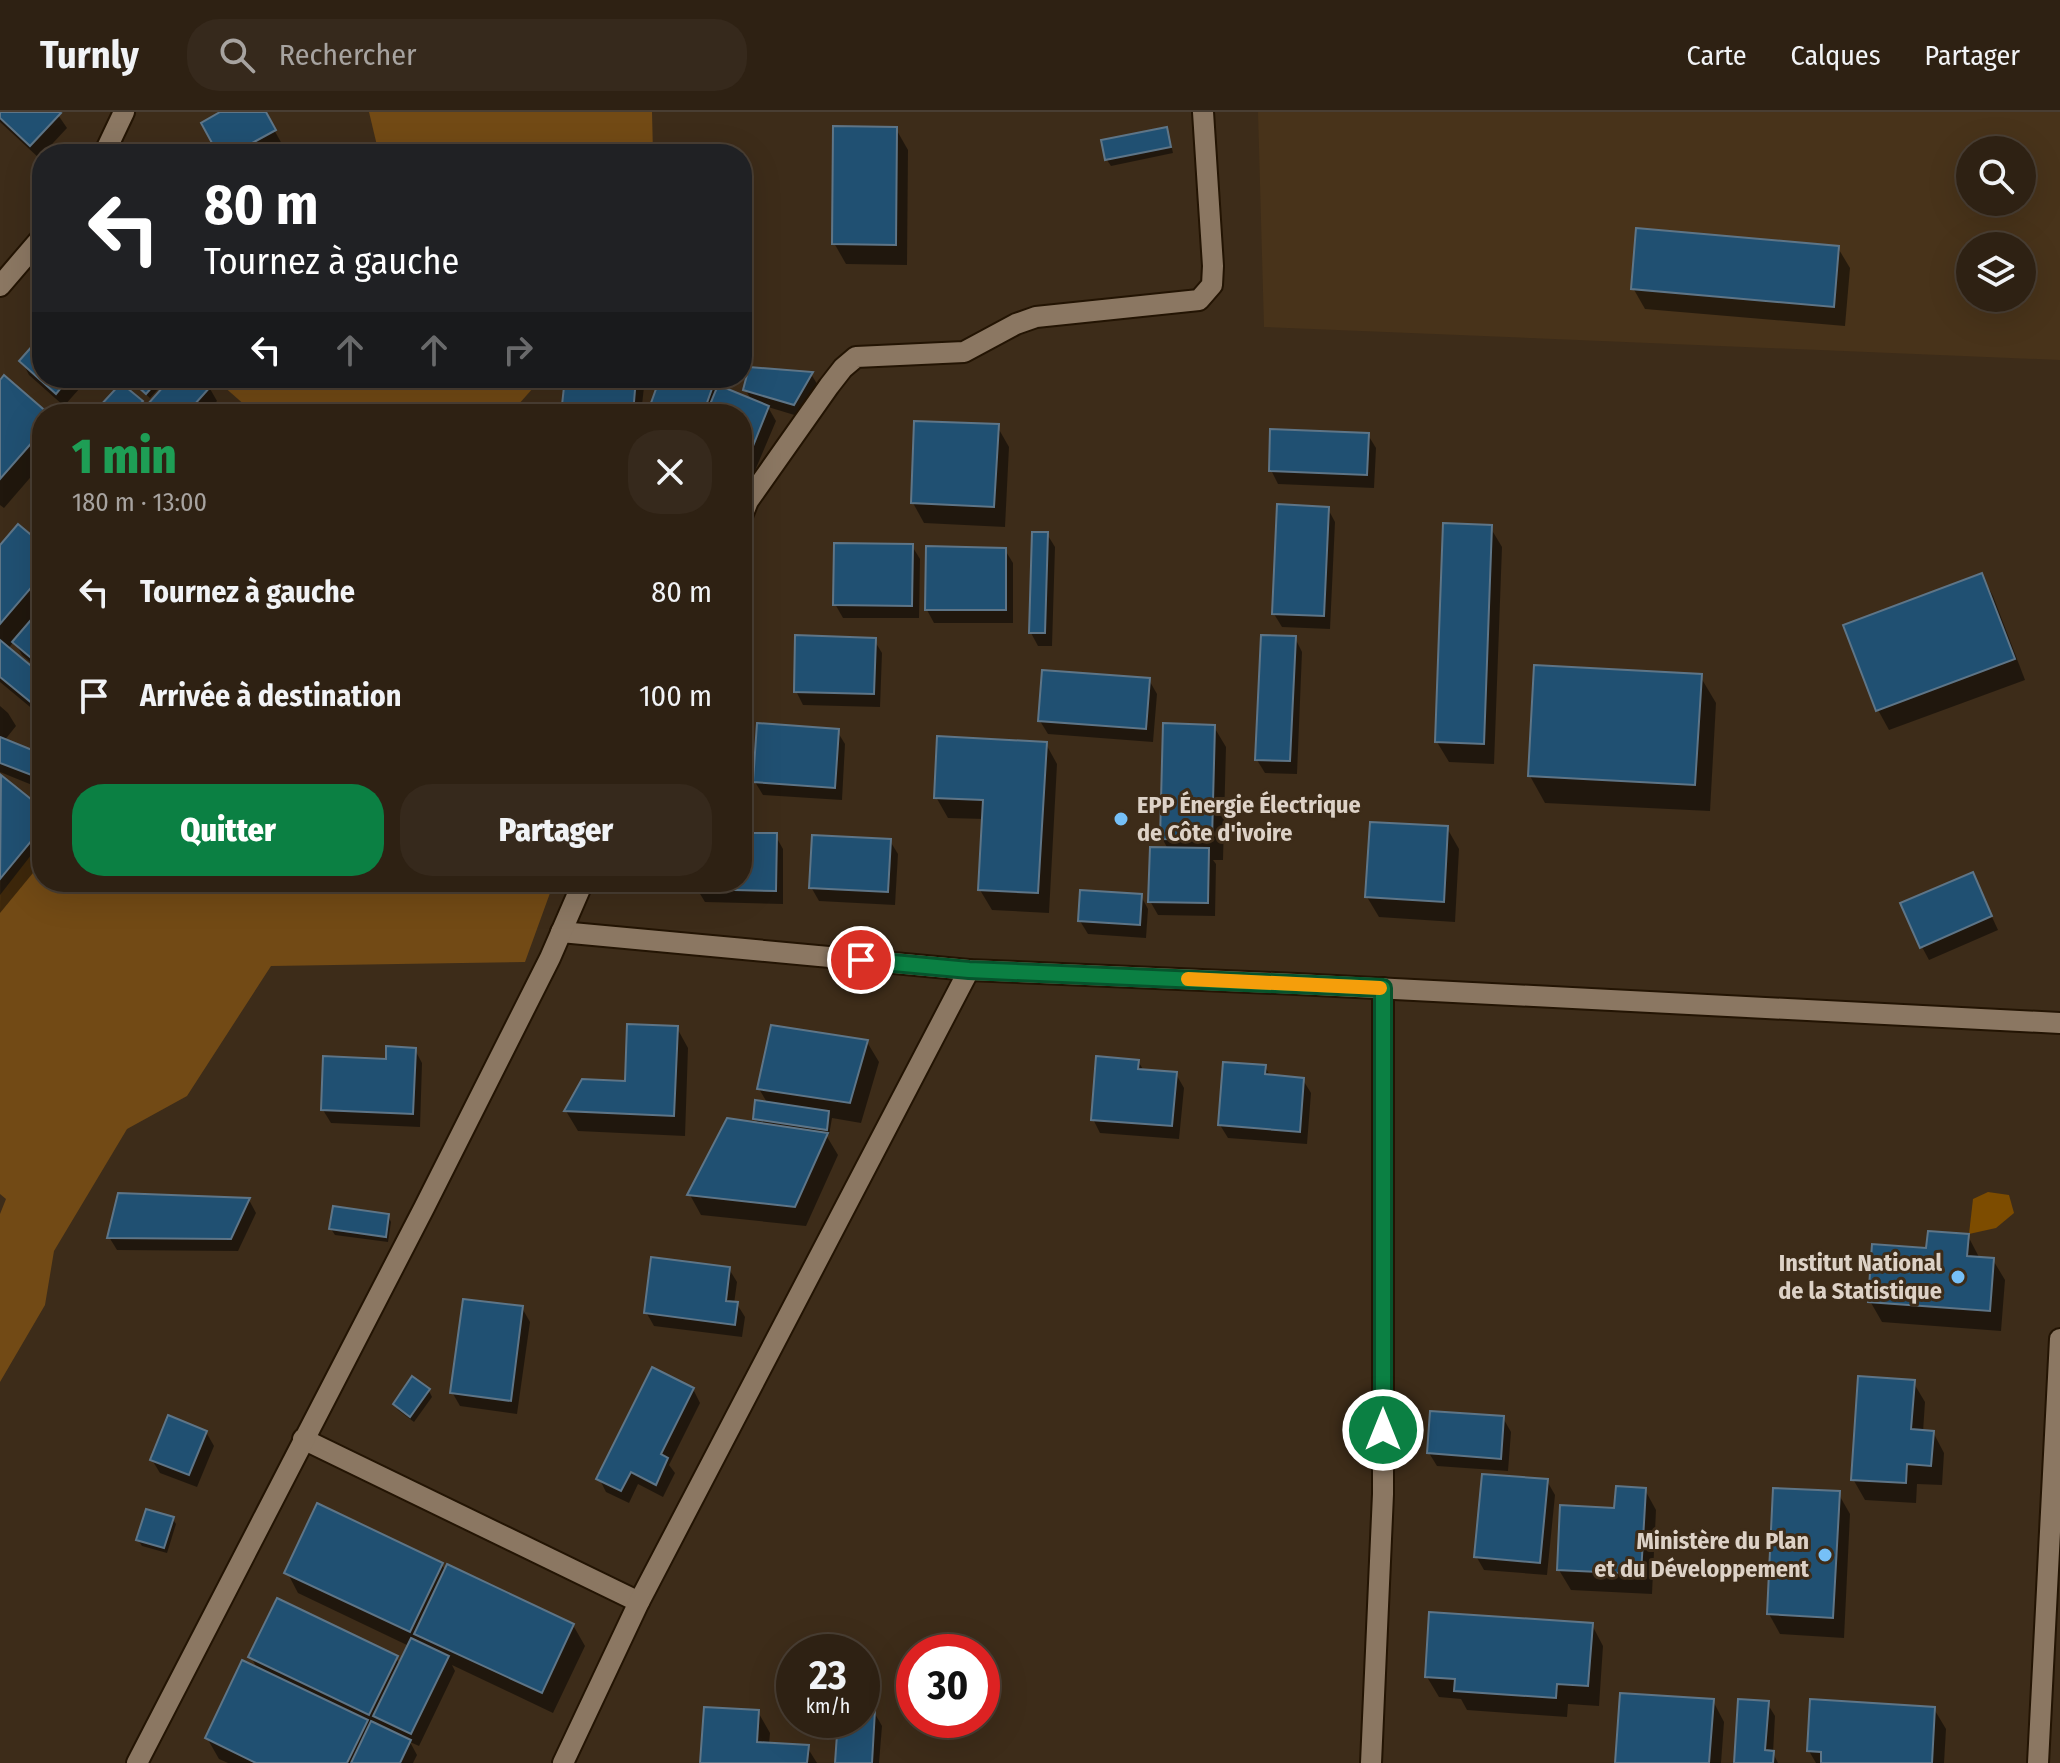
<!DOCTYPE html>
<html lang="fr">
<meta charset="utf-8">
<style>
:root{--surface:#2e2113;--page:#36291c;--text:#f1f3f6;--muted:#a7a3a0;--line:#493e33;--accent:#0b8043}
body{margin:0;font-family:"Fira Sans Condensed",sans-serif;background:var(--page);color:var(--text);height:100vh;display:flex;flex-direction:column;font-size:30px;white-space:nowrap}
*{box-sizing:border-box;margin:0}
p{font-size:26px;color:var(--muted)}
.icon{flex:none;width:44px;height:44px;fill:none;stroke:currentColor;stroke-width:2;stroke-linecap:round;stroke-linejoin:round}
.map{position:relative;flex:1;overflow:hidden}
.sheet{position:absolute;left:32px;top:292px;width:720px;height:488px;display:flex;flex-direction:column;background:var(--surface);border-radius:32px;box-shadow:0 8px 32px #0002,0 0 0 2px var(--line)}
.sheet>*{flex:none}
.hud{position:absolute;left:32px;top:32px;width:720px;height:244px;border-radius:32px;box-shadow:0 8px 32px #0002,0 0 0 2px var(--line);background:#202124;color:#fff;overflow:hidden}
.controls{position:absolute;left:1956px;top:24px;display:grid;gap:16px}
.controls a{display:grid;place-items:center;width:80px;height:80px;border-radius:50%;background:var(--surface);box-shadow:0 8px 32px #0002,0 0 0 2px var(--line);font-size:40px}
.speed{position:absolute;left:776px;top:1522px;display:flex;gap:16px;font-size:40px;font-weight:700;text-align:center}
.speed>*{display:grid;place-content:center;width:104px;height:104px;border-radius:50%;background:var(--surface);box-shadow:0 8px 32px #0002,0 0 0 2px var(--line);line-height:1}
.speed small{font-size:20px;font-weight:400}
.speed .limit{border:12px solid #d22;background:#fff;color:#111}
.pin{position:absolute;display:grid;place-items:center;width:68px;height:68px;color:#fff;margin:-34px;border:4px solid #fff;border-radius:50%;box-shadow:0 2px 8px #0007}
.me{position:absolute;width:88px;margin:-44px;rotate:0deg;stroke-linejoin:round;filter:drop-shadow(0 0 6px #0008)}
.turn{display:flex;align-items:center;gap:28px;height:168px;padding:0 40px;font-size:36px}
.turn .icon{width:104px;height:104px;stroke-width:2.5}
.turn b{display:block;font-size:56px;line-height:68px}
.lanes{display:flex;align-items:center;height:76px;padding:0 40px;background:#0003;justify-content:center;gap:40px;direction:ltr}
.lanes .off{opacity:.35}
.round{display:grid;place-items:center;flex:none;width:84px;height:84px;border-radius:32px;background:var(--page)}
.headline{display:flex;align-items:center;justify-content:space-between;height:136px;padding:0 40px}
h1{font-size:48px;font-weight:800;line-height:60px;color:#1e9e55}
.primary-button{display:flex;gap:16px;margin-top:auto;padding:16px 40px}
.primary-button a{flex:1;height:92px;border-radius:32px;background:var(--accent);color:#fff;font-size:32px;font-weight:800;line-height:92px;text-align:center}
.primary-button a+a{background:var(--page);color:var(--text)}
ul{padding:0;list-style:none}
li{display:flex;align-items:center;gap:24px;height:104px;padding:0 40px}
li div{flex:1}
li b{display:block;font-size:30px}
li em{font-style:normal}
header{display:flex;align-items:center;gap:48px;box-sizing:border-box;height:112px;padding:0 40px;background:var(--surface);border-bottom:2px solid var(--line)}
header strong{font-size:38px}
nav{display:flex;gap:44px;margin-inline-start:auto;font-size:28px}
.search{width:560px;height:72px;background:var(--page);display:flex;align-items:center;gap:20px;box-sizing:border-box;padding:0 28px;border-radius:32px;color:var(--muted);font-size:30px}
.map>svg:first-child{display:block}
.built{fill:#48331a;fill-rule:evenodd}
.green{fill:#724a15}
.forest{fill:#7d4c00}
.shadow{fill:#0007}
.building{fill:#205072;stroke:#5e7587;stroke-width:2}
.lines{fill:none;stroke-linecap:round;stroke-linejoin:round}
.minor-casing{stroke:#231403;stroke-width:24}
.minor{stroke:#8b7762;stroke-width:20}
.route-casing{stroke:#07532c;stroke-width:20}
.route{stroke:#0b8043;stroke-width:14}
.slow{stroke:#f59e0b;stroke-width:14}
.poi-dot{fill:#76c0f7;stroke:#3d2c19;stroke-width:3}
.labels{text-anchor:middle;dominant-baseline:central;stroke-width:6;stroke-linejoin:round;paint-order:stroke}
.poi-label{font-size:24px;font-weight:bold;fill:#ddd2c7;stroke:#3d2c19;text-anchor:end}
</style>
<header>
<strong>Turnly</strong>
<div class="search"><svg class="icon" aria-label="search" viewBox="0 0 24 24"><circle cx="10" cy="10" r="6"/><path d="M15 15l6 6"/></svg>Rechercher</div>
<nav><a>Carte</a><a>Calques</a><a>Partager</a></nav>
</header>
<div class="map">
<svg width="2060" height="1651" viewBox="0 0 2060 1651">
<rect width="100%" height="100%" fill="#3d2c19"/>
<path class="built" d="M 1258,0 L 2060,0 L 2060,248 L 1264,215 ZM 1970,38 L 2022,38 L 2022,90 L 1970,90 ZM 1970,134 L 2022,134 L 2022,186 L 1970,186 Z"/>
<g class="green">
<polygon points="369,0 652,0 653,42 379,42"/>
<polygon points="214,266 542,266 510,302 255,302"/>
<polygon points="42,729 42,770 554,770 525,850 271,854 187,984 127,1017 54,1139 45,1193 0,1270 0,1102 6,1087 0,1082 0,783"/>
</g>
<polygon class="forest" points="1988,1080 2009,1083 2014,1101 1996,1116 1969,1122 1973,1087"/>
<g class="shadow">
<polygon points="0,0 56,0 67,16 39,46 0,10"/>
<polygon points="224,0 264,0 282,32 264,42 220,42"/>
<polygon points="896,17 908,38 907,153 846,152 834,131"/>
<polygon points="1166,17 1169,23 1173,41 1111,54 1107,48 1103,29"/>
<polygon points="1838,136 1850,156 1845,214 1645,197 1633,176"/>
<polygon points="42,226 42,266 88,267 64,294 29,263 22,249"/>
<polygon points="811,262 819,275 801,305 768,295 776,309 754,361 742,356 742,302 649,302 663,266 696,266 712,272 717,280 752,289 745,277"/>
<polygon points="119,266 168,266 150,286 131,269 127,273"/>
<polygon points="174,266 199,266 209,275 217,289 205,302 106,302 101,295 141,290 145,298"/>
<polygon points="567,266 645,266 641,302 563,302"/>
<polygon points="0,271 46,302 42,302 42,352 4,396 0,393"/>
<polygon points="997,314 1009,335 1005,415 924,411 913,391"/>
<polygon points="1368,323 1376,336 1374,376 1278,372 1271,358"/>
<polygon points="42,390 42,409 35,398"/>
<polygon points="1328,397 1335,410 1330,517 1282,515 1274,502"/>
<polygon points="1490,415 1502,435 1494,652 1449,650 1437,630"/>
<polygon points="1047,422 1055,435 1052,534 1038,534 1031,521"/>
<polygon points="912,434 920,447 919,506 843,506 835,492"/>
<polygon points="42,435 42,560 22,543 14,529 8,537 42,565 41,604 0,570 0,436"/>
<polygon points="1005,438 1013,451 1013,511 934,511 927,498"/>
<polygon points="1982,464 1993,484 2025,568 1889,618 1878,598"/>
<polygon points="1295,526 1302,540 1297,662 1265,661 1257,648"/>
<polygon points="874,528 882,541 880,595 803,593 796,579"/>
<polygon points="1700,564 1716,591 1710,699 1545,691 1530,664"/>
<polygon points="1149,568 1157,582 1153,630 1048,622 1040,609"/>
<polygon points="0,594 8,601 16,614 4,629 42,644 42,677 0,660"/>
<polygon points="1214,615 1226,635 1223,748 1213,748 1216,752 1215,804 1158,803 1150,789 1168,737 1162,726"/>
<polygon points="837,619 845,632 842,688 763,683 755,670"/>
<polygon points="1046,632 1057,652 1049,801 992,798 980,778 984,707 948,706 936,685"/>
<polygon points="1,666 42,698 42,750 0,801"/>
<polygon points="1447,716 1459,737 1455,810 1379,805 1367,785"/>
<polygon points="742,723 775,723 783,737 783,792 705,790 697,777 697,770 742,770"/>
<polygon points="890,729 898,742 895,793 819,789 811,775"/>
<polygon points="1972,762 1998,818 1929,848 1922,835"/>
<polygon points="1141,784 1148,797 1146,826 1088,822 1080,809"/>
<polygon points="677,916 688,936 685,1024 578,1019 566,999 583,969 627,972"/>
<polygon points="867,930 879,950 861,1011 832,1006 829,1023 826,1023 838,1043 806,1114 701,1103 690,1083 759,1013 755,1006 768,992 759,977"/>
<polygon points="415,938 422,951 420,1015 331,1011 323,998 388,949"/>
<polygon points="1138,949 1144,959 1176,962 1184,976 1179,1027 1100,1021 1093,1007"/>
<polygon points="1265,955 1271,965 1303,968 1311,981 1307,1032 1228,1026 1220,1013"/>
<polygon points="249,1088 256,1101 238,1139 117,1138 109,1125"/>
<polygon points="388,1104 391,1110 388,1130 335,1123 331,1117"/>
<polygon points="1968,1124 1980,1147 1993,1148 2005,1168 2001,1219 1882,1210 1870,1189 1928,1138"/>
<polygon points="729,1157 737,1170 734,1192 737,1192 745,1205 742,1225 654,1214 646,1200"/>
<polygon points="522,1196 530,1210 517,1302 460,1294 452,1280"/>
<polygon points="1913,1270 1925,1290 1923,1320 1933,1320 1944,1341 1942,1373 1917,1372 1916,1391 1865,1388 1853,1367"/>
<polygon points="693,1277 700,1291 669,1353 675,1361 663,1385 638,1372 629,1391 606,1380 599,1366"/>
<polygon points="429,1279 432,1285 414,1310 398,1298 395,1292"/>
<polygon points="1503,1306 1511,1320 1508,1359 1437,1354 1429,1341"/>
<polygon points="206,1320 214,1334 197,1375 160,1361 152,1348"/>
<polygon points="1547,1369 1555,1383 1547,1463 1484,1458 1476,1444"/>
<polygon points="1645,1378 1656,1398 1652,1482 1571,1478 1559,1458"/>
<polygon points="1838,1381 1850,1402 1844,1526 1780,1522 1769,1502"/>
<polygon points="172,1406 176,1412 167,1441 142,1434 138,1428"/>
<polygon points="442,1453 446,1460 573,1513 585,1534 553,1601 452,1553 455,1559 419,1634 410,1630 417,1643 413,1651 228,1651 219,1647 207,1626 258,1558 251,1545 396,1546 400,1552 409,1534 298,1481 287,1460"/>
<polygon points="1592,1513 1603,1534 1599,1594 1568,1592 1567,1605 1467,1598 1461,1587 1439,1585 1427,1565"/>
<polygon points="1713,1589 1724,1610 1721,1651 1617,1651"/>
<polygon points="1767,1591 1775,1604 1773,1641 1778,1651 1736,1651"/>
<polygon points="1934,1597 1946,1617 1944,1651 1816,1651 1809,1639"/>
<polygon points="862,1599 874,1600 882,1614 879,1651 837,1651 840,1608 862,1608"/>
<polygon points="758,1600 770,1621 769,1632 807,1635 817,1651 702,1651"/>
</g>
<g class="building">
<polygon points="0,0 59,0 61,1 30,34 0,6"/>
<polygon points="220,0 266,0 276,18 232,42 218,42 201,11"/>
<polygon points="833,14 897,15 896,133 832,132"/>
<polygon points="1167,15 1171,35 1105,48 1101,28"/>
<polygon points="1636,116 1839,134 1834,195 1631,177"/>
<polygon points="42,223 42,266 69,266 56,282 19,249"/>
<polygon points="749,255 813,260 794,293 743,278"/>
<polygon points="4,263 49,302 42,302 42,319 0,367 0,268"/>
<polygon points="128,266 160,266 146,282"/>
<polygon points="171,266 202,266 211,274 186,302 139,302"/>
<polygon points="565,266 636,266 633,302 561,302"/>
<polygon points="660,266 701,266 714,271 703,302 647,302"/>
<polygon points="121,271 143,289 131,302 107,302 99,295"/>
<polygon points="718,273 769,294 747,349 742,347 742,302 706,302"/>
<polygon points="914,309 999,312 994,395 911,391"/>
<polygon points="1270,317 1369,321 1367,363 1269,359"/>
<polygon points="1277,392 1329,395 1324,504 1272,502"/>
<polygon points="1443,411 1492,413 1484,632 1435,630"/>
<polygon points="18,412 42,432 42,463 0,512 0,433"/>
<polygon points="1032,420 1048,420 1045,521 1029,521"/>
<polygon points="834,431 913,432 912,494 833,493"/>
<polygon points="926,434 1006,436 1006,498 925,498"/>
<polygon points="1982,461 2015,547 1876,599 1843,513"/>
<polygon points="42,495 42,555 12,530"/>
<polygon points="795,523 876,526 874,582 794,580"/>
<polygon points="1261,523 1296,524 1290,649 1255,648"/>
<polygon points="0,528 42,563 42,581 33,592 0,565"/>
<polygon points="1534,553 1702,562 1695,673 1528,664"/>
<polygon points="1042,558 1150,566 1146,617 1038,609"/>
<polygon points="757,611 839,617 835,676 753,670"/>
<polygon points="1163,611 1215,613 1212,728 1160,727"/>
<polygon points="937,624 1047,630 1038,781 978,778 983,688 934,686"/>
<polygon points="0,625 42,642 42,667 0,651"/>
<polygon points="1,663 42,696 42,716 0,767"/>
<polygon points="1370,710 1448,714 1444,790 1365,785"/>
<polygon points="742,721 777,721 776,779 695,777 695,770 742,770"/>
<polygon points="812,723 891,727 888,780 809,776"/>
<polygon points="1150,735 1209,736 1208,791 1148,790"/>
<polygon points="1973,760 1992,804 1920,836 1900,791"/>
<polygon points="1080,778 1142,782 1140,813 1078,809"/>
<polygon points="627,912 678,914 674,1004 564,999 582,967 625,969"/>
<polygon points="771,913 868,928 850,991 757,977"/>
<polygon points="386,934 416,936 413,1002 321,998 323,944 386,947"/>
<polygon points="1096,944 1139,948 1138,957 1177,960 1172,1014 1091,1008"/>
<polygon points="1223,950 1266,953 1265,962 1304,966 1300,1020 1218,1013"/>
<polygon points="755,988 829,999 827,1018 753,1007"/>
<polygon points="727,1006 828,1021 795,1095 687,1083"/>
<polygon points="118,1081 250,1086 231,1127 107,1126"/>
<polygon points="333,1094 389,1102 386,1125 329,1117"/>
<polygon points="1928,1119 1969,1122 1967,1144 1994,1146 1990,1199 1868,1190 1872,1132 1926,1136"/>
<polygon points="651,1145 730,1155 726,1189 738,1190 735,1213 644,1201"/>
<polygon points="463,1187 523,1194 511,1289 450,1281"/>
<polygon points="652,1255 694,1276 661,1342 668,1346 656,1373 631,1360 621,1379 596,1367"/>
<polygon points="412,1264 430,1277 410,1305 393,1292"/>
<polygon points="1858,1264 1915,1268 1911,1317 1934,1319 1931,1354 1907,1352 1906,1371 1851,1368"/>
<polygon points="1430,1299 1504,1304 1501,1347 1427,1341"/>
<polygon points="168,1303 207,1319 189,1363 150,1348"/>
<polygon points="1482,1362 1548,1367 1540,1451 1474,1445"/>
<polygon points="1616,1374 1646,1376 1641,1462 1557,1458 1560,1393 1614,1396"/>
<polygon points="1773,1376 1840,1379 1833,1506 1767,1502"/>
<polygon points="317,1391 443,1451 410,1520 284,1461"/>
<polygon points="146,1397 174,1405 164,1436 136,1428"/>
<polygon points="447,1452 574,1512 542,1581 414,1522"/>
<polygon points="277,1486 398,1544 369,1603 248,1545"/>
<polygon points="1429,1500 1593,1511 1588,1574 1557,1572 1556,1586 1454,1579 1455,1567 1425,1565"/>
<polygon points="411,1526 449,1544 411,1622 373,1604"/>
<polygon points="242,1548 368,1608 347,1651 256,1651 205,1626"/>
<polygon points="1620,1581 1714,1587 1709,1651 1615,1651"/>
<polygon points="1738,1587 1769,1589 1765,1638 1774,1639 1773,1651 1734,1651"/>
<polygon points="1810,1587 1935,1595 1932,1651 1821,1651 1821,1640 1807,1639"/>
<polygon points="704,1595 759,1598 757,1630 809,1633 807,1651 700,1651"/>
<polygon points="862,1597 875,1598 872,1651 835,1651 838,1608 862,1608"/>
<polygon points="371,1609 411,1628 400,1651 351,1651"/>
</g>
<g class="lines">
<defs>
<g id="minor">
<polyline points="104,42 124,0"/>
<polyline points="0,174 42,125"/>
<polyline points="742,404 748,389 829,274 843,256 856,245 964,240 1016,212 1036,205 1199,188 1212,173 1213,154 1203,0"/>
<polyline points="561,820 969,858 1297,872 2060,911"/>
<polyline points="303,1327 639,1490"/>
<polyline points="137,1651 424,1096 550,846 583,770"/>
<polyline points="563,1651 639,1490 969,858"/>
<polyline points="1371,1651 1383,1382 1383,876"/>
<polyline points="2038,1651 2060,1227"/>
</g>
</defs>
<use href="#minor" class="minor-casing"/>
<use href="#minor" class="minor"/>
</g>
<g class="lines">
<defs>
<polyline id="route" points="861,848 969,858 1383,876 1383,1318"/>
</defs>
<use href="#route" class="route-casing"/>
<use href="#route" class="route"/>
<polyline class="slow" points="1188,867 1380,876"/>
</g>
<g class="poi-dot">
<circle cx="1121" cy="707" r="8"/>
<circle cx="1958" cy="1165" r="8"/>
<circle cx="1825" cy="1443" r="8"/>
</g>
<g class="labels">
<g class="poi-label">
<text x="1137" y="693" text-anchor="start">EPP Énergie Électrique<tspan x="1137" dy="28">de Côte d'ivoire</tspan></text>
<text x="1942" y="1151">Institut National<tspan x="1942" dy="28">de la Statistique</tspan></text>
<text x="1809" y="1429">Ministère du Plan<tspan x="1809" dy="28">et du Développement</tspan></text>
</g>
</g>
</svg>
<div class="controls">
<a><svg class="icon" aria-label="search" viewBox="0 0 24 24"><circle cx="10" cy="10" r="6"/><path d="M15 15l6 6"/></svg></a>
<a><svg class="icon" aria-label="layers" viewBox="0 0 24 24"><path d="M12 4l9 5-9 5-9-5zM3 14l9 5 9-5"/></svg></a>
</div>
<div class="speed"><div>23<small>km/h</small></div><div class="limit">30</div></div>
<div class="pin" style="left:861px;top:848px;background:#d93025"><svg class="icon" aria-label="arrive" viewBox="0 0 24 24"><path d="M6 21V4h12l-3 4 3 4H6"/></svg></div>
<svg class="me" style="left:1383px;top:1318px" viewBox="-20 -20 40 40"><circle r="17" fill="#0b8043" stroke="#fff" stroke-width="3"/><path d="M0-11L8 9 0 5-8 9z" fill="#fff"/></svg>
<div class="hud">
<div class="turn"><svg class="icon" aria-label="left" viewBox="0 0 24 24"><path d="M17 20v-9H6M10 6l-5 5 5 5"/></svg><div><b>80 m</b>Tournez à gauche</div></div>
<div class="lanes"><svg class="icon" aria-label="left" viewBox="0 0 24 24"><path d="M17 20v-9H6M10 6l-5 5 5 5"/></svg><svg class="icon off" aria-label="ahead" viewBox="0 0 24 24"><path d="M12 20V5M6 11l6-6 6 6"/></svg><svg class="icon off" aria-label="ahead" viewBox="0 0 24 24"><path d="M12 20V5M6 11l6-6 6 6"/></svg><svg class="icon off" aria-label="right" viewBox="0 0 24 24"><path d="M7 20v-9h11M14 6l5 5-5 5"/></svg></div>
</div>
<section class="sheet">
<div class="headline"><div><h1>1 min</h1><p>180 m · 13:00</p></div><a class="round"><svg class="icon" aria-label="close" viewBox="0 0 24 24"><path d="M6 6l12 12M18 6L6 18"/></svg></a></div>
<ul>
<li><svg class="icon" aria-label="left" viewBox="0 0 24 24"><path d="M17 20v-9H6M10 6l-5 5 5 5"/></svg><div><b>Tournez à gauche</b></div><em>80 m</em></li>
<li><svg class="icon" aria-label="arrive" viewBox="0 0 24 24"><path d="M6 21V4h12l-3 4 3 4H6"/></svg><div><b>Arrivée à destination</b></div><em>100 m</em></li>
</ul>
<div class="primary-button"><a>Quitter</a><a>Partager</a></div>
</section>
</div>
